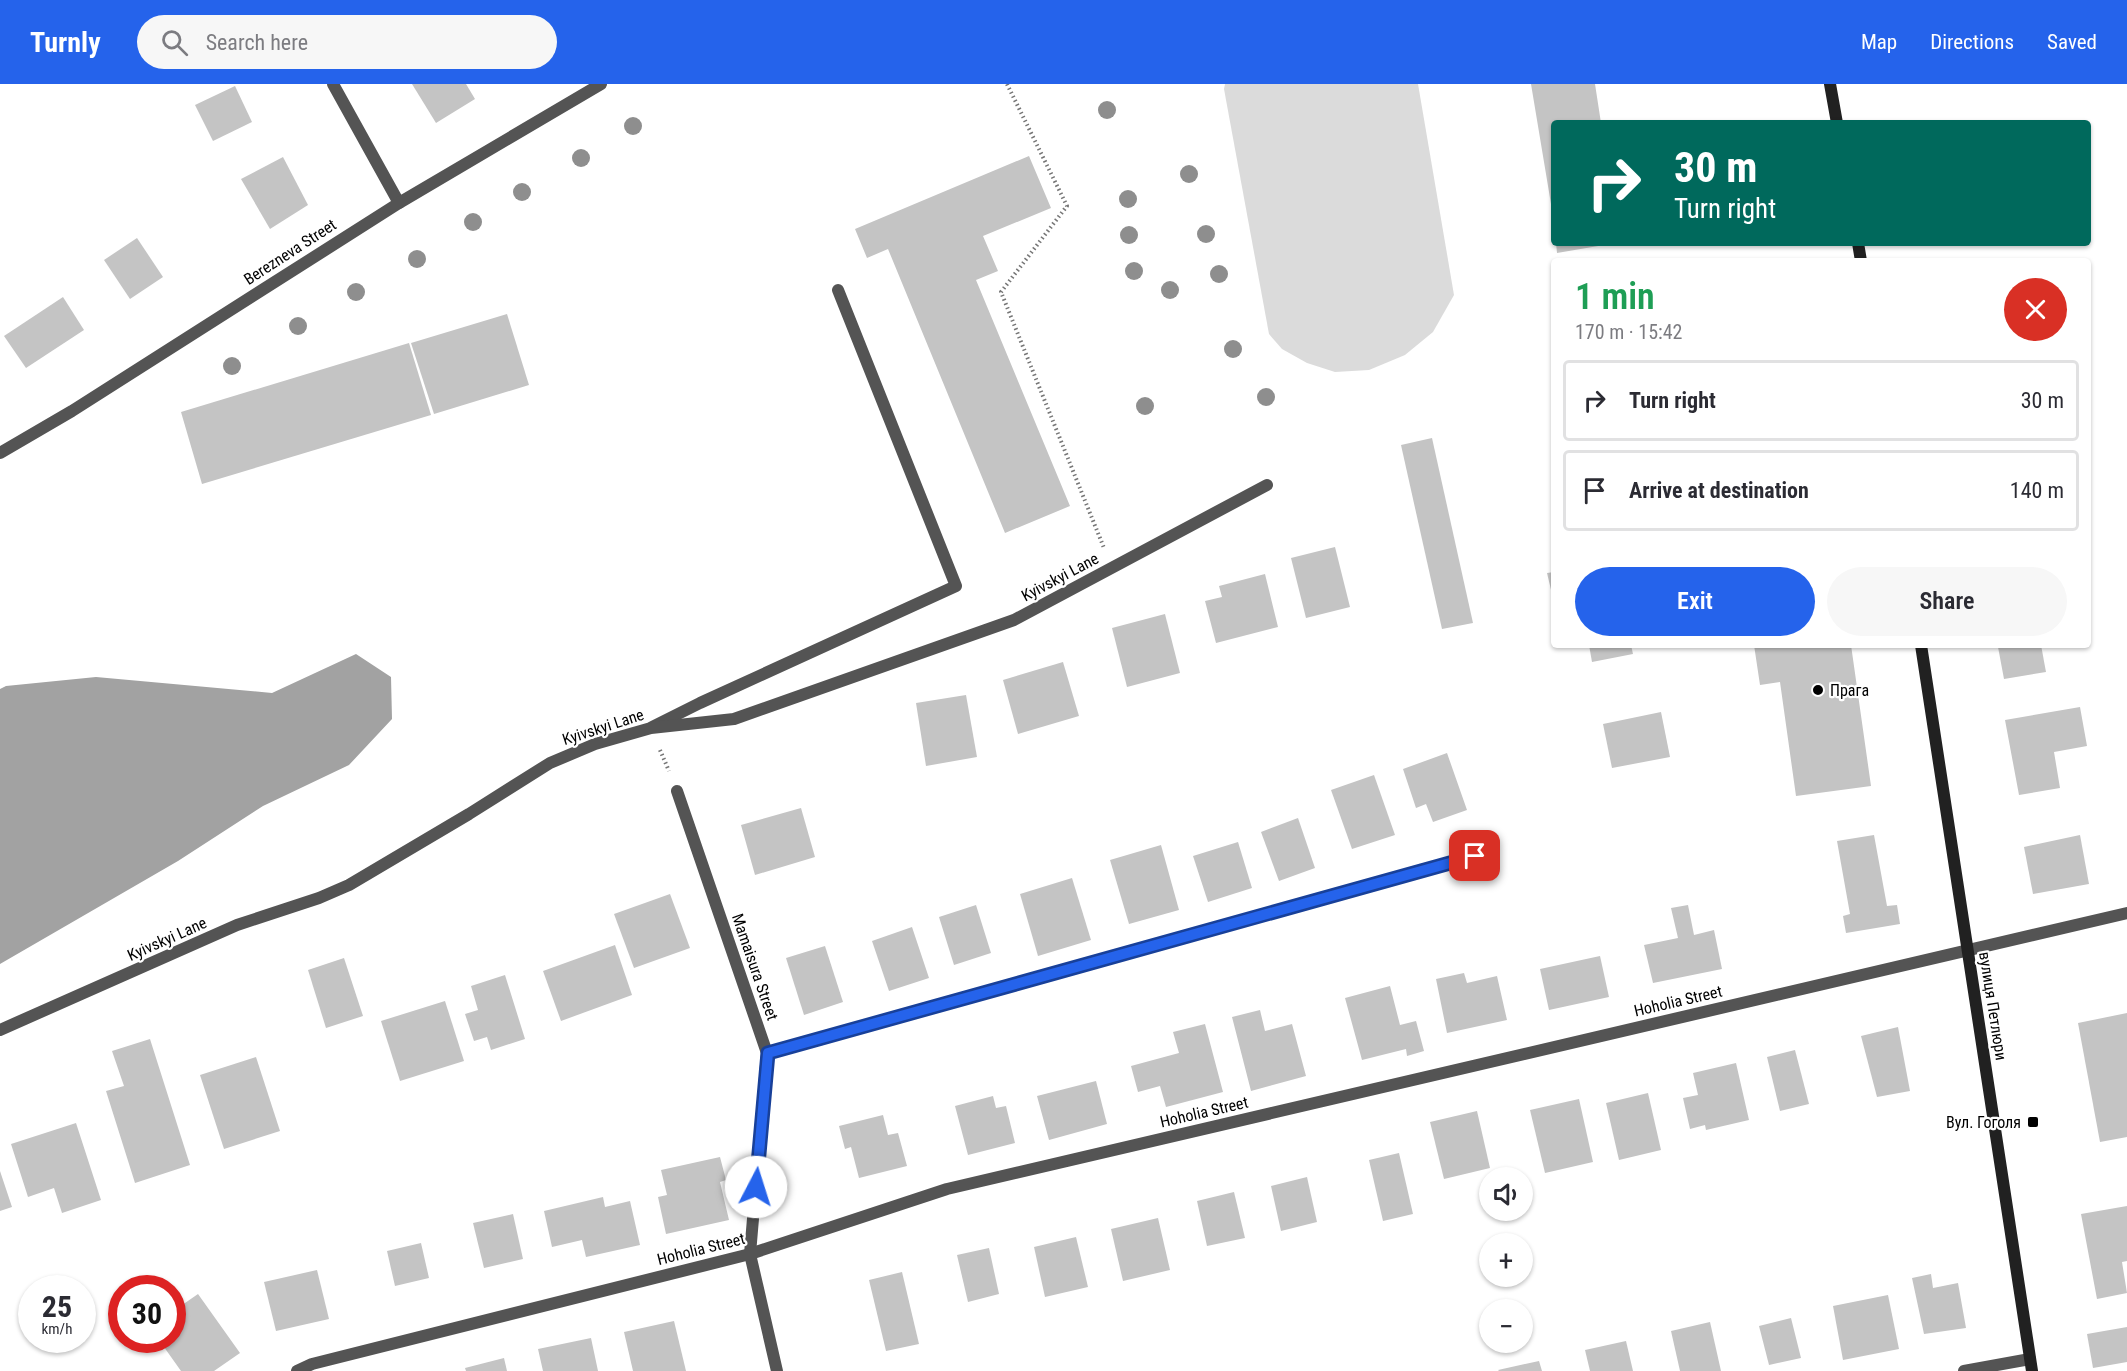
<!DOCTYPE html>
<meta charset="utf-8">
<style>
:root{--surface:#fff;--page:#f7f7f7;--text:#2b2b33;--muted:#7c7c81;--line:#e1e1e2;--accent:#2563eb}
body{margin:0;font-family:"Roboto Condensed",sans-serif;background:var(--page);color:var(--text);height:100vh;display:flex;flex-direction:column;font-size:22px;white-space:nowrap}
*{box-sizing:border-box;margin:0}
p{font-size:20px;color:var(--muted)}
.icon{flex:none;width:33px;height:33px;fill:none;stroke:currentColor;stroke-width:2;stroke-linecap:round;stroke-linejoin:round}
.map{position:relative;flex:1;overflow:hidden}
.panel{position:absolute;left:1551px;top:174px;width:540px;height:390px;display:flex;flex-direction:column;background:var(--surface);border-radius:6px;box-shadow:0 2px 4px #0004}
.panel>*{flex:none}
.guide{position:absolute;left:1551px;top:36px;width:540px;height:126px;border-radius:6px;box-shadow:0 2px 4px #0004;background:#00695c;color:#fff;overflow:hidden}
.tools{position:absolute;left:1479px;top:1083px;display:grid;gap:12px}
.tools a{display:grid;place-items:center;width:54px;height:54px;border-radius:50%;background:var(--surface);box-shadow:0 2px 4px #0004;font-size:30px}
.speed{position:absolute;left:18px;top:1191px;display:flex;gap:12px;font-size:30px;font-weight:700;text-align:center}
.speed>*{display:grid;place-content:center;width:78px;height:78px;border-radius:50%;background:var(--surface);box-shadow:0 2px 4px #0004;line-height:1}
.speed small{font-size:15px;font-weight:400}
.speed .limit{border:9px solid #d22;background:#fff;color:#111}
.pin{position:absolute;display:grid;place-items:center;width:51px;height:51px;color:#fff;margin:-26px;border-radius:12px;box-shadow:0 3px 9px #0006}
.me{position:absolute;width:66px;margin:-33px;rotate:5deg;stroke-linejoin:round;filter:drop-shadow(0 0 4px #0008)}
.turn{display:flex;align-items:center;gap:21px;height:126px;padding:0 24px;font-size:27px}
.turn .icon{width:78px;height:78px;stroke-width:2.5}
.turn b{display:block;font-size:42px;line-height:51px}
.round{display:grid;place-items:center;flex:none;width:63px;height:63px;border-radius:32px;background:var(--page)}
.head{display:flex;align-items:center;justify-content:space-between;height:102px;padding:0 24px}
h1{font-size:36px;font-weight:600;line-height:45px;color:#1e9e55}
.cta{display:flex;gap:12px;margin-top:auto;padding:12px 24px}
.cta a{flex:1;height:69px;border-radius:36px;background:var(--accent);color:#fff;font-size:24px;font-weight:600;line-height:69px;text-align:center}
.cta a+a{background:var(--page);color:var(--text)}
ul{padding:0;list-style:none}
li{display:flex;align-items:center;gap:18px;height:81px;margin:0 12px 9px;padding:0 12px;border:3px solid var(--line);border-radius:6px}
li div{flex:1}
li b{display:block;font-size:22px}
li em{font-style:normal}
header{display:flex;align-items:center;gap:36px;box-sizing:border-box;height:84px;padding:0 30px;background:var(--accent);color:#fff}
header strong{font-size:28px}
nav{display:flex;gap:33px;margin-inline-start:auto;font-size:21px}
.search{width:420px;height:54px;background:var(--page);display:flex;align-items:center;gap:15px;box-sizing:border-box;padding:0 21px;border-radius:33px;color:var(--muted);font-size:22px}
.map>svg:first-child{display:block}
.green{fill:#dbdbdb}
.water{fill:#a2a2a2}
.building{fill:#c4c4c4}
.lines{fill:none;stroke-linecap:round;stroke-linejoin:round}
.path{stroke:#767676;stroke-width:4;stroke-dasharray:1.5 3;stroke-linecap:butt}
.lane{stroke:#545454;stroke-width:12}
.street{stroke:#545454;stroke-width:12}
.secondary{stroke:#212121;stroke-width:12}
.tree{fill:#8e8e8e}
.route-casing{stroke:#184099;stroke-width:15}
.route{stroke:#2563eb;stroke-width:10}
.poi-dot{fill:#000;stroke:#fff;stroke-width:2}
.labels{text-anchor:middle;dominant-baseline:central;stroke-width:4.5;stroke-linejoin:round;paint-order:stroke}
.street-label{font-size:16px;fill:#000;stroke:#fff}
.poi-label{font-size:16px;fill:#000;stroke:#fff;text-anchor:start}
</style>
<header>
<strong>Turnly</strong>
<div class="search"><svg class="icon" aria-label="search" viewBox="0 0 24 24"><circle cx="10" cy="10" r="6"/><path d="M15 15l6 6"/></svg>Search here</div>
<nav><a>Map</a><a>Directions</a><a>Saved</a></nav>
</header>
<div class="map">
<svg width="2127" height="1287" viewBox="0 0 2127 1287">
<rect width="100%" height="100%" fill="#fff"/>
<polygon class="green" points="1225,0 1418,0 1454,211 1433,248 1405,271 1369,286 1335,288 1307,279 1282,265 1269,250 1224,5"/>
<polygon class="water" points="356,570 391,593 392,635 349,681 263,722 178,777 0,880 0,605 6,602 96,593 272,609"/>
<g class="building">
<polygon points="412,0 466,0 475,15 436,39"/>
<polygon points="1531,0 1595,0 1601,39 1554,39 1554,138"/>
<polygon points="235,2 252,38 213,57 195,21"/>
<polygon points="1029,72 1051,124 983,152 998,187 976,196 1070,422 1005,449 888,165 867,174 855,145"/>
<polygon points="283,73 308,121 270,145 241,95"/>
<polygon points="137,154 163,193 130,215 104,176"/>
<polygon points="1556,159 1610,159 1610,160 1557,169"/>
<polygon points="63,213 84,246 26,284 4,252"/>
<polygon points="507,230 529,301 434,330 411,259"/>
<polygon points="409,259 431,331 202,400 181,328"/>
<polygon points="1432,354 1473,539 1442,545 1401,361"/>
<polygon points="1335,463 1350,523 1306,534 1291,474"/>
<polygon points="1554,488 1554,510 1552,510 1547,489"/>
<polygon points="1265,490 1278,543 1216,559 1205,517 1222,513 1219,502"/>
<polygon points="1165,530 1180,589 1127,603 1112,544"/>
<polygon points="1589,561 1631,561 1633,570 1592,578"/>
<polygon points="1754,561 1851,561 1871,702 1796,712 1780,598 1760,601"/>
<polygon points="2012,561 2041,561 2046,588 2004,595 1998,563"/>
<polygon points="1063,578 1079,632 1018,650 1003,596"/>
<polygon points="966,611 977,673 926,682 916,619"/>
<polygon points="2080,623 2087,662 2054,668 2060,704 2019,711 2005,636"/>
<polygon points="1661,628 1670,673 1612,684 1603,640"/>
<polygon points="1447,669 1467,726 1433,738 1426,720 1416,724 1403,685"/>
<polygon points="1374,691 1395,751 1352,765 1331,706"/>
<polygon points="801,724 815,773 755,791 741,741"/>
<polygon points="1298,734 1315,784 1279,797 1261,748"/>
<polygon points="1874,751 1887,822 1897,821 1900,840 1846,849 1843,832 1850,830 1837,757"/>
<polygon points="2080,751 2089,800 2033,810 2024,763"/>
<polygon points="1238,758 1252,804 1208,818 1193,772"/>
<polygon points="1161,761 1179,826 1129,840 1110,776"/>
<polygon points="1072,794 1091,856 1038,872 1020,810"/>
<polygon points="670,810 690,864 634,884 614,830"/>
<polygon points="976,821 991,869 954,881 939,833"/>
<polygon points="1688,821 1694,851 1714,846 1722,885 1653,899 1644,861 1678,854 1671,824"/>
<polygon points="912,843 929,894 889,907 872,857"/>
<polygon points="615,861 632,911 561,937 543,887"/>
<polygon points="825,862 843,918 804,931 786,874"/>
<polygon points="1600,872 1609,913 1549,926 1540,885"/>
<polygon points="344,874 363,932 326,944 308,886"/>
<polygon points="1464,889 1467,899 1497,892 1507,936 1447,949 1436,895"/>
<polygon points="505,891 525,955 491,966 487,953 474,957 465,930 478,926 471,902"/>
<polygon points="1390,902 1400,941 1416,937 1424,967 1407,972 1406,965 1362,976 1345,914"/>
<polygon points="445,917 464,977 400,997 381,937"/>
<polygon points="1260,926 1265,947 1292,940 1306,992 1251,1007 1232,933"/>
<polygon points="2127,929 2127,1053 2100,1058 2078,939"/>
<polygon points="1205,940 1223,1008 1166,1023 1160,1002 1138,1008 1131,982 1179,969 1173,948"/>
<polygon points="1898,943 1910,1007 1877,1013 1861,952"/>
<polygon points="150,955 190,1081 135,1099 106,1007 124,1002 112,967"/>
<polygon points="1795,966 1809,1020 1780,1027 1767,973"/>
<polygon points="256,973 280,1047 224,1065 200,991"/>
<polygon points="1736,979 1749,1036 1706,1046 1705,1041 1690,1045 1683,1014 1698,1011 1693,989"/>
<polygon points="1096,997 1107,1040 1049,1056 1037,1012"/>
<polygon points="1648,1009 1661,1066 1619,1076 1606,1019"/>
<polygon points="993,1012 996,1024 1006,1022 1015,1059 968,1071 955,1022"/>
<polygon points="1579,1015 1593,1078 1545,1089 1530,1026"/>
<polygon points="1477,1027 1490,1084 1444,1095 1430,1038"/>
<polygon points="883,1031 888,1051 898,1049 907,1082 859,1094 851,1063 845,1065 839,1042"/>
<polygon points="76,1039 101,1116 62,1129 54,1104 28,1113 11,1060"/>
<polygon points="1399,1069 1413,1130 1383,1137 1369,1076"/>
<polygon points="720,1073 726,1096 720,1098 729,1136 666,1150 658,1113 667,1111 661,1086"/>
<polygon points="0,1087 12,1123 0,1127"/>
<polygon points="1307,1093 1317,1138 1281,1147 1271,1102"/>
<polygon points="1234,1108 1245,1154 1207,1162 1197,1117"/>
<polygon points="603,1113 605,1123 630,1117 640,1161 586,1173 582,1156 552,1163 544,1127"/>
<polygon points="2127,1122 2127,1177 2122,1178 2127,1209 2097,1215 2081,1130"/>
<polygon points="513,1130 523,1175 484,1184 473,1139"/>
<polygon points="1158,1134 1170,1186 1123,1197 1111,1145"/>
<polygon points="1076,1153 1088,1203 1045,1213 1034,1163"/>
<polygon points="421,1159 429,1194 395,1202 387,1167"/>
<polygon points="989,1164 999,1210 968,1218 957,1171"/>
<polygon points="317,1186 329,1235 276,1247 264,1198"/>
<polygon points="902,1188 919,1260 886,1267 869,1196"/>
<polygon points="1931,1190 1933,1204 1958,1199 1966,1244 1924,1250 1912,1194"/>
<polygon points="198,1210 240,1269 214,1287 181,1287 159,1256 172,1256 172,1228"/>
<polygon points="1888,1211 1899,1265 1843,1276 1833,1222"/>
<polygon points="1791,1234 1801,1274 1769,1281 1759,1242"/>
<polygon points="674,1237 686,1287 633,1287 624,1248"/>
<polygon points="1710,1238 1721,1287 1680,1287 1671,1247"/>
<polygon points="2127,1243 2127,1278 2093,1284 2087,1250"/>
<polygon points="591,1254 598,1287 543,1287 538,1265"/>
<polygon points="1626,1257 1633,1287 1590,1287 1585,1266"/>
<polygon points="504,1274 507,1287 466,1287 465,1284"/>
<polygon points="1539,1277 1542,1287 1499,1287 1498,1286"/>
</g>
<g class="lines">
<g class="path">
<polyline points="1007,0 1067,122 1001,208 1104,464"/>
<polyline points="660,666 669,687"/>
</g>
<polyline class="lane" points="652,643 700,619 956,502 838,206"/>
<g class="street">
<polyline points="333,0 399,119"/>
<polyline points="0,369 72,327 399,119 601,0"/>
<polyline points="677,707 767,969 750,1170 777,1287"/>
<polyline points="0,946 237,841 319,814 349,801 469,730 550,679 595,660 651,644 734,635 1014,536 1267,401"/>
<polyline points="767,969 1475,772"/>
<polyline points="297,1287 312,1280 750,1170 947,1105 2127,829"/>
<polyline points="1964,1287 2030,1275"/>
</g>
<g class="secondary">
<polyline points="1830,0 1837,39"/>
<polyline points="1858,159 1861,177"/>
<polyline points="1921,561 2032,1287"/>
</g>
</g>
<g class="tree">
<circle cx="1107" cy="26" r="9"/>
<circle cx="633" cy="42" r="9"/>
<circle cx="581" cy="74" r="9"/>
<circle cx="1189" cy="90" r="9"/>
<circle cx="522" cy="108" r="9"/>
<circle cx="1128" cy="115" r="9"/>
<circle cx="473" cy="138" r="9"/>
<circle cx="1206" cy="150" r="9"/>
<circle cx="1129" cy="151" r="9"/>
<circle cx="417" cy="175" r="9"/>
<circle cx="1134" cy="187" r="9"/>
<circle cx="1219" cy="190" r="9"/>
<circle cx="1170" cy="206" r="9"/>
<circle cx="356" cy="208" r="9"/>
<circle cx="298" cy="242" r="9"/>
<circle cx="1233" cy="265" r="9"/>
<circle cx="232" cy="282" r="9"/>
<circle cx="1266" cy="313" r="9"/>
<circle cx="1145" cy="322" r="9"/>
</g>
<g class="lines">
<defs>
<polyline id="route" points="756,1103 768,969 1475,772"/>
</defs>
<use href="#route" class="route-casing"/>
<use href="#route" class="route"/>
</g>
<g class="poi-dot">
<circle cx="1818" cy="606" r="6"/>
<rect x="2027" y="1032" width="12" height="12" rx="3"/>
</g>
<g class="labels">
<g class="street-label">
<text transform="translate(290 168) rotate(-33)">Berezneva Street</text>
<text transform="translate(1060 493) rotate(-28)">Kyivskyi Lane</text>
<text transform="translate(603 643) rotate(-18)">Kyivskyi Lane</text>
<text transform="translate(167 855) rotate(-24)">Kyivskyi Lane</text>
<text transform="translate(755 883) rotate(71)">Mamaisura Street</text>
<text transform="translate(1678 917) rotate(-13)">Hoholia Street</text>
<text transform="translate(1993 922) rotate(81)">вулиця Петлюри</text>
<text transform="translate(1204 1028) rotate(-13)">Hoholia Street</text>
<text transform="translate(701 1165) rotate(-14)">Hoholia Street</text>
</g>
<g class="poi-label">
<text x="1830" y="606">Прага</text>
<text x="2021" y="1038" text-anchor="end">Вул. Гоголя</text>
</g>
</g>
</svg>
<div class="tools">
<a><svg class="icon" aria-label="sound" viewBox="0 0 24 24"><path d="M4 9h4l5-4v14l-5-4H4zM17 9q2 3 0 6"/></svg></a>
<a>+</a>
<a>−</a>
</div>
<div class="speed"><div>25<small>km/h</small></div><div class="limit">30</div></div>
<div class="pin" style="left:1475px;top:772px;background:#d93025"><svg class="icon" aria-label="arrive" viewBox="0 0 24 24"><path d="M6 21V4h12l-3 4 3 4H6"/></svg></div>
<svg class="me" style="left:756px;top:1103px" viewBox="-20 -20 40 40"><circle r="19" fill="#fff"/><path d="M0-13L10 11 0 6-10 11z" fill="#2563eb"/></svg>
<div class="guide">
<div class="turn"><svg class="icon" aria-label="right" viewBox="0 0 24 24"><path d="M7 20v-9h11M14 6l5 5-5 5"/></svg><div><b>30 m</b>Turn right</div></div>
</div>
<section class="panel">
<div class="head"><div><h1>1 min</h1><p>170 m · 15:42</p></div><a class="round" style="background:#d93025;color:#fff"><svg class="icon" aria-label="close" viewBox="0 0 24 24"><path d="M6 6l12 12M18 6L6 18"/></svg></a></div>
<ul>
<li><svg class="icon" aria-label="right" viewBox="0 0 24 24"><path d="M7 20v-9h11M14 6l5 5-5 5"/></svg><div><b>Turn right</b></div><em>30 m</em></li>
<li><svg class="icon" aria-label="arrive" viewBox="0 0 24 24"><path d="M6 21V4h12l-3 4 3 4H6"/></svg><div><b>Arrive at destination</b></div><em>140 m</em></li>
</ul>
<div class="cta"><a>Exit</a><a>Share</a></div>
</section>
</div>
